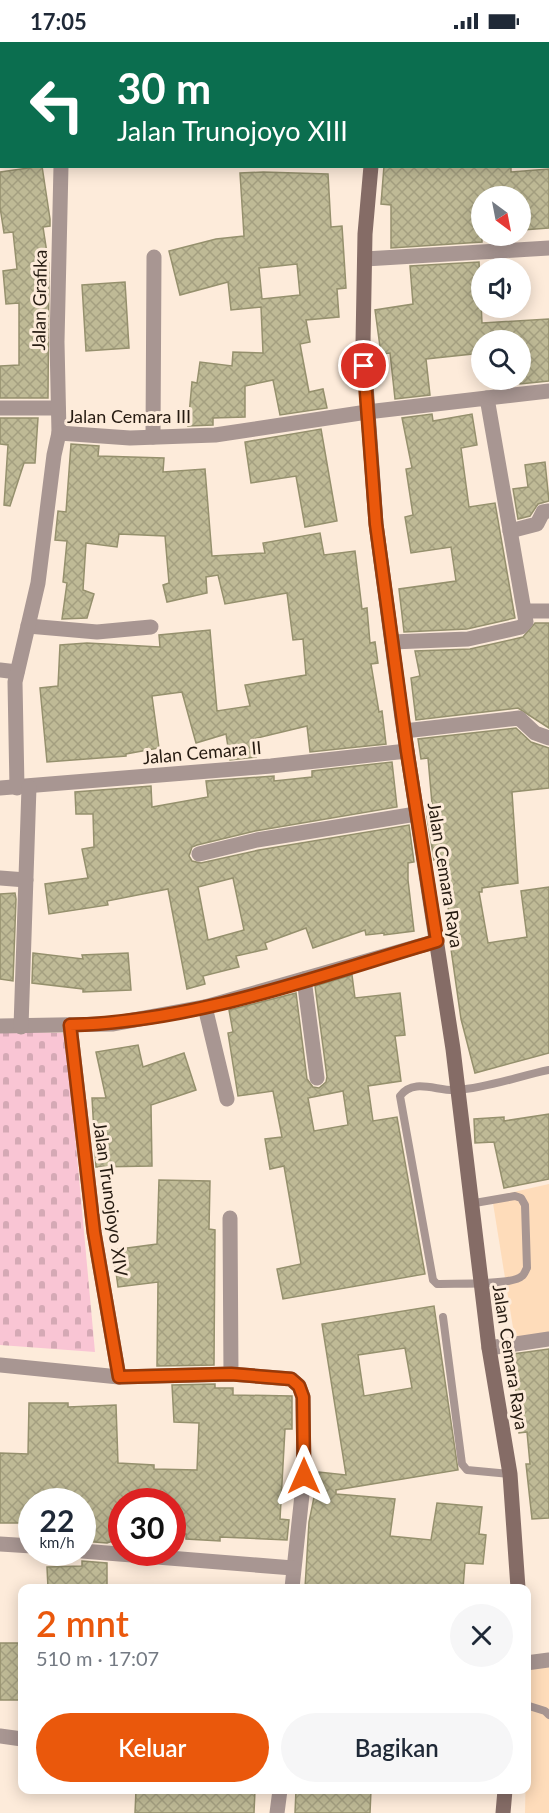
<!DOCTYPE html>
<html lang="id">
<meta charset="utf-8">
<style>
:root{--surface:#fff;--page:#f6f6f7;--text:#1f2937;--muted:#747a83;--accent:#ea580c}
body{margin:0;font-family:Lato,sans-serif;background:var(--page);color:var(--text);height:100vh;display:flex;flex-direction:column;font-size:22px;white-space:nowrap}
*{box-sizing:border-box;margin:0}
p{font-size:20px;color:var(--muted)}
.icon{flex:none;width:33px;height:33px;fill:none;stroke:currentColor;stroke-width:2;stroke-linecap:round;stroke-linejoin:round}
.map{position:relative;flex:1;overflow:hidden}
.drawer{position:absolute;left:18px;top:1542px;width:513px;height:210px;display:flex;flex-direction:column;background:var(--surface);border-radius:12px;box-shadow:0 3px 15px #0003}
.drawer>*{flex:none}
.hud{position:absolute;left:0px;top:0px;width:549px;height:126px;box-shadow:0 3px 15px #0003;background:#0b6e4f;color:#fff;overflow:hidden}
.needle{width:39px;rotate:148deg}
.fabs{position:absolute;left:471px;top:144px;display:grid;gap:12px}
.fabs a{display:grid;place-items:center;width:60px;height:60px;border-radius:50%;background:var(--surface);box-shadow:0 3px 15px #0003;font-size:30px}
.speed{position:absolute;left:18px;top:1446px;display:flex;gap:12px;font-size:30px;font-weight:700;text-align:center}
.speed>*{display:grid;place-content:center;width:78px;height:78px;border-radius:50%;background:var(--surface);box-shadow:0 3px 15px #0003;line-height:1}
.speed small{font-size:15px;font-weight:400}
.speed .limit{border:9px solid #d22;background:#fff;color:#111}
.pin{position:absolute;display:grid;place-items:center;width:51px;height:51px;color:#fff;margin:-26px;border:3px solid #fff;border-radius:50%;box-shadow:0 2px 6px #0007}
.me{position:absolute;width:66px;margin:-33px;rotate:0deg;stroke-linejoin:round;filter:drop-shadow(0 0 4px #0008)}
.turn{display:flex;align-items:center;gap:21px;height:126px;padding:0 18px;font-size:27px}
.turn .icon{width:78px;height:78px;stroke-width:2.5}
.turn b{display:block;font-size:42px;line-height:51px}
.round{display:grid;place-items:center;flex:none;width:63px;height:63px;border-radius:32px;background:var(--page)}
.overview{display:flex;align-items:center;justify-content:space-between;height:102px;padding:0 18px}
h1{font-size:36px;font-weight:600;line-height:45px;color:var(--accent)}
.button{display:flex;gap:12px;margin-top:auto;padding:12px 18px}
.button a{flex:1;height:69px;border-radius:36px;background:var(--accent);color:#fff;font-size:24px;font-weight:600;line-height:69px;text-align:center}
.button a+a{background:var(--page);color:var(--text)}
.status{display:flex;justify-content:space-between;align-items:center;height:42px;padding:0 30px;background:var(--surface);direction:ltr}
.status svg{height:16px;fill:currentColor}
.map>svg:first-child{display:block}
.built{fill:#fedcba}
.cemetery{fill:url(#cemetery-stones)}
.building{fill:url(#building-cross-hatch);stroke:#95906d;stroke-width:1.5;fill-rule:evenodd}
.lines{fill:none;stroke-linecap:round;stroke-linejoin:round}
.lane{stroke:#a89692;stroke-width:8}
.street{stroke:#a89692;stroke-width:15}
.secondary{stroke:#856c66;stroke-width:15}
.route-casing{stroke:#983908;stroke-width:15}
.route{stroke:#ea580c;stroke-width:10}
.labels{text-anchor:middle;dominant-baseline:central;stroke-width:6;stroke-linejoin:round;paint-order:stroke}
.street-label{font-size:18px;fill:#261b11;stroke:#fdebda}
</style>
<div class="status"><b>17:05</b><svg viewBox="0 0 49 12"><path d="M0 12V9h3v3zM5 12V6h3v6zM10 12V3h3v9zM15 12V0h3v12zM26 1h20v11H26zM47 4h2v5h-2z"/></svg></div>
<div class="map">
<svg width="549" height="1771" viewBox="0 0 549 1771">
<defs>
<pattern id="cemetery-stones" width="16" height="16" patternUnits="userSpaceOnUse" patternTransform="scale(1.5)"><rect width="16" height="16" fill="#f9c5d4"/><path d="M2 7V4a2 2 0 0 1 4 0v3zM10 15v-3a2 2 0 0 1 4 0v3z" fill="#d5a9b5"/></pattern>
<pattern id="building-cross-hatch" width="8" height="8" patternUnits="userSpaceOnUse" patternTransform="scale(1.5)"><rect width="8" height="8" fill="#bfba96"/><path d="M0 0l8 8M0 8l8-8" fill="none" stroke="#a49f80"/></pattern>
</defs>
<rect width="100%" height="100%" fill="#fdebda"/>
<g class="built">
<polygon points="549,1142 549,1294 515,1298 492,1155"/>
<polygon points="549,1622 549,1771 525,1771 528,1625"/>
</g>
<polygon class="cemetery" points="0,989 63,991 71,1048 95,1310 0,1303"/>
<g class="building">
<polygon points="42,124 50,177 50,184 43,185 49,224 48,356 0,356 0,324 19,323 19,261 6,262 3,229 17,227 13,190 4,191 0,165 0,130"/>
<polygon points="384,124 511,124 511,130 549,127 549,186 523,188 520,154 482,154 482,200 391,206 391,163 381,162"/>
<path d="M 263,130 L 328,132 L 331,185 L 342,184 L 346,246 L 337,247 L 339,275 L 306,278 L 310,300 L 300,302 L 309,350 L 323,347 L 327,366 L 280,373 L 273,338 L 245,344 L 245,375 L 213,376 L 213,383 L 188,384 L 192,340 L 197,341 L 200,320 L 232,324 L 233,310 L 263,311 L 261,265 L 231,268 L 228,240 L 180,253 L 169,209 L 216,197 L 244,194 L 240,131 ZM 297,222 L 300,253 L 262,257 L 259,226 Z"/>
<polygon points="479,220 482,281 549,277 549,339 520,342 520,298 482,298 482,311 426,317 430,353 395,357 390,311 381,312 375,268 413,262 410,224"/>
<polygon points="125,240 129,306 86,309 82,243"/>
<polygon points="432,372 433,379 472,372 477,403 461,406 469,465 495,461 515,576 467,587 404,590 399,547 456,539 451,505 411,511 405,475 413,473 406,427 412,426 402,376"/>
<polygon points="0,376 38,376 35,421 24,421 10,464 4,463 8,403 0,402"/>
<polygon points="321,387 337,479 305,485 296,434 251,441 245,400"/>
<polygon points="71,402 99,404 98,414 164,416 163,430 205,427 212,514 265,511 263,501 320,491 324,513 355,509 362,567 367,566 370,601 375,600 378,621 371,622 379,670 382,669 386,702 310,710 307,684 253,697 256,715 230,718 226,692 196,701 182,650 152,654 159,706 126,712 126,714 47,720 40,646 58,644 60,603 87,601 160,605 159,593 210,588 217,669 250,664 245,643 306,633 303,597 293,598 287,551 225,562 218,533 206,535 207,551 167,560 163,543 169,541 165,494 119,492 117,505 86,501 83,548 94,552 87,576 62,577 67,541 63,540 67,499 55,498 58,469 66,470"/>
<polygon points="545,420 549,459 538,462 530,474 518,477 513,447 528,445 525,423"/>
<polygon points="535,581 549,581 549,686 518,666 416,678 411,636 420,634 415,609 470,607 523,595"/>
<polygon points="516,686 531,700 549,706 549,746 512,750 518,841 482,846 482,850 479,850 488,901 527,895 521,849 549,845 549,1011 475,1031 461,977 451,907 455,906 446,853 442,854 439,817 434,818 427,774 433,773 428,716 421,717 418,697"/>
<path d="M 392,720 L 397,765 L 255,789 L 197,803 L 192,805 L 189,814 L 192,819 L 201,821 L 259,808 L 409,783 L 414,820 L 408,821 L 408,838 L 414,889 L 384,893 L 384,891 L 366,893 L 365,888 L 313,906 L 306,886 L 265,901 L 267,907 L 236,914 L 239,925 L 203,934 L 205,942 L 187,947 L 168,847 L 107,859 L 108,863 L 49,872 L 45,842 L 88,836 L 82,807 L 94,805 L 93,772 L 76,772 L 75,750 L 151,744 L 152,765 L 208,755 L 206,739 L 274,734 L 274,739 L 312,735 L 312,729 ZM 233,836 L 244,888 L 208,898 L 198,845 Z"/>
<polygon points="15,851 16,857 13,939 0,937 0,852"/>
<polygon points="33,911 83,917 82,913 128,911 131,948 83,950 83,947 32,941"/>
<path d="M 352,933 L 355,956 L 400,951 L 405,993 L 395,994 L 401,1039 L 368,1044 L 373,1079 L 397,1075 L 425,1232 L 283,1257 L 277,1227 L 301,1222 L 284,1124 L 270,1127 L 265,1097 L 282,1095 L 273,1049 L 238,1054 L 228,991 L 233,990 L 229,968 L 296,951 L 307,1037 L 313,1045 L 319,1046 L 326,1040 L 327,1035 L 315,944 ZM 343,1049 L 348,1083 L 314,1089 L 308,1056 Z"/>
<polygon points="138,1003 143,1025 184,1011 196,1048 151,1063 152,1124 96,1125 92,1056 106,1056 96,1010"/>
<polygon points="549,1072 549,1137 504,1146 494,1100 475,1101 474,1077 504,1075 504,1079"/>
<polygon points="159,1138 210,1139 209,1187 215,1188 214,1323 157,1324 158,1240 118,1245 113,1208 157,1202"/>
<path d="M 434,1264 L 458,1428 L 336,1448 L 336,1452 L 395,1457 L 390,1494 L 431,1498 L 437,1461 L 482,1465 L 479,1492 L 486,1493 L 483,1522 L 465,1521 L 463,1546 L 305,1546 L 309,1480 L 319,1430 L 346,1433 L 322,1282 ZM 405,1306 L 412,1346 L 364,1354 L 358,1313 Z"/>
<polygon points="549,1307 549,1476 532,1477 526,1422 530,1422 527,1390 519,1391 513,1312"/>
<polygon points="215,1342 215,1346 233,1346 233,1353 292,1354 292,1387 285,1387 280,1477 289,1478 287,1498 220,1495 220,1499 186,1497 186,1492 172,1492 172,1460 122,1460 122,1489 113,1489 113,1499 107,1501 82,1499 82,1460 32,1460 32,1481 0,1481 0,1411 28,1412 29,1361 68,1361 68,1365 116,1363 118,1421 154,1423 154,1427 197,1428 199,1381 174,1380 172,1343"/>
<polygon points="82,1519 107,1521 107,1546 48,1546 47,1525 82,1524"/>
<rect x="0" y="1601" width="22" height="57"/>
<polygon points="136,1748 255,1748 254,1771 135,1771"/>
<polygon points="296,1748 371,1748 370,1771 295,1771"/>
</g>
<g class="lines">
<g class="lane">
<path d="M 469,1162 L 515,1154 L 521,1156 L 525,1163 L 527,1226 C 526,1227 524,1233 522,1234 C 512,1244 453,1241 437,1242 L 433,1238 L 400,1054 C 414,1035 438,1050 457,1048 C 488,1046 519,1034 549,1028"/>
<polyline points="443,1275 462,1422 467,1428 510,1432"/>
<polyline points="526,1663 545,1669 549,1673"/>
</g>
<g class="street">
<polyline points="94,2 95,0"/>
<polyline points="365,217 549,206"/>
<polyline points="487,356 549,349"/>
<polyline points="0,366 58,366"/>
<polyline points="59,391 57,300 61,124"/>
<polyline points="153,395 154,215"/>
<polyline points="510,489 537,482 543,470 549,469"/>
<polyline points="525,569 549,569"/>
<polyline points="28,584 97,590 151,585"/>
<polyline points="0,628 17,630"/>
<polyline points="404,689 519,676 535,691 549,696"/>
<polyline points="0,746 271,724 407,709"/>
<polyline points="17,746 15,640 38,541 54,413 59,391 130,396 215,393 367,370 487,356 526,580 521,585 468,597 392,600"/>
<polyline points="199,812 257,798 416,772"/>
<polyline points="0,836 26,838"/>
<polyline points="304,937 317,1036"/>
<polyline points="205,965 227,1057"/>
<polyline points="70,983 94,1190 119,1335"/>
<polyline points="0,984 112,982 205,965 437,899"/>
<polyline points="21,985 29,745"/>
<polyline points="230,1176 231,1332"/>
<polyline points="489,1306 549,1297"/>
<polyline points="0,1323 119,1335 231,1332 291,1337 299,1344 303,1355 304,1434 292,1546"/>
<polyline points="0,1502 32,1504"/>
<polyline points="82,1509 293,1526"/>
<polyline points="526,1621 549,1618"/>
<polyline points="0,1694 22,1697"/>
<polyline points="277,1771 280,1748"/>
</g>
<g class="secondary">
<polyline points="376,2 376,0"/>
<polyline points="371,124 365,192 363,301 376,482 402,676 453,1007 489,1306 510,1432 518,1546"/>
<polyline points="503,1771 505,1748"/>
</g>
</g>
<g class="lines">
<defs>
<path id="route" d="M 304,1434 L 303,1355 L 299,1344 L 291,1337 L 231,1332 L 119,1335 L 94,1190 L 70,983 C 195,980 318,934 437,899 L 407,709 L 376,482 L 364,324"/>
</defs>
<use href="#route" class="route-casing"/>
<use href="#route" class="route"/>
</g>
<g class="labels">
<g class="street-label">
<text transform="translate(39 258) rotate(-89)">Jalan Grafika</text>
<text x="129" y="374">Jalan Cemara III</text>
<text transform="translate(202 710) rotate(-5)">Jalan Cemara II</text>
<text transform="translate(446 833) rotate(81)">Jalan Cemara Raya</text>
<text transform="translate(111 1157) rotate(82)">Jalan Trunojoyo XIV</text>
<text transform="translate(511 1315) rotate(81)">Jalan Cemara Raya</text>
</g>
</g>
</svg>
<div class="fabs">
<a><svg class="needle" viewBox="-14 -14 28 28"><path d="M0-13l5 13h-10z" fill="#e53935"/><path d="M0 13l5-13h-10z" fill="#747a83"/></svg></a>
<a><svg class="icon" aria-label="sound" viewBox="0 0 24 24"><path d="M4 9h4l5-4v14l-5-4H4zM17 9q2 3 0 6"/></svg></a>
<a><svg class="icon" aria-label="search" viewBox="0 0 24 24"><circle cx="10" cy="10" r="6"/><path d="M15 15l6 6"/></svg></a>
</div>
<div class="speed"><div>22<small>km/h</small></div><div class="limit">30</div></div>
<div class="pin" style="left:364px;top:324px;background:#d93025"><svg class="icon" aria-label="arrive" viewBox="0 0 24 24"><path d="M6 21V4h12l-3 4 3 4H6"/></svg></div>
<svg class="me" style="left:304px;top:1434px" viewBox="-20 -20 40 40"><path d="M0-17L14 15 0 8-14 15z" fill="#ea580c" stroke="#fff" stroke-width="4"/></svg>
<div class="hud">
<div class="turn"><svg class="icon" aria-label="left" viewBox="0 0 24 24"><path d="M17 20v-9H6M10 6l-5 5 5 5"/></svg><div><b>30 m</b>Jalan Trunojoyo XIII</div></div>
</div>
<section class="drawer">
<div class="overview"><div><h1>2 mnt</h1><p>510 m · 17:07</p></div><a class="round"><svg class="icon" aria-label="close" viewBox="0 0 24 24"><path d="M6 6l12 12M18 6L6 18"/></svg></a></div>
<div class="button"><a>Keluar</a><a>Bagikan</a></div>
</section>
</div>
